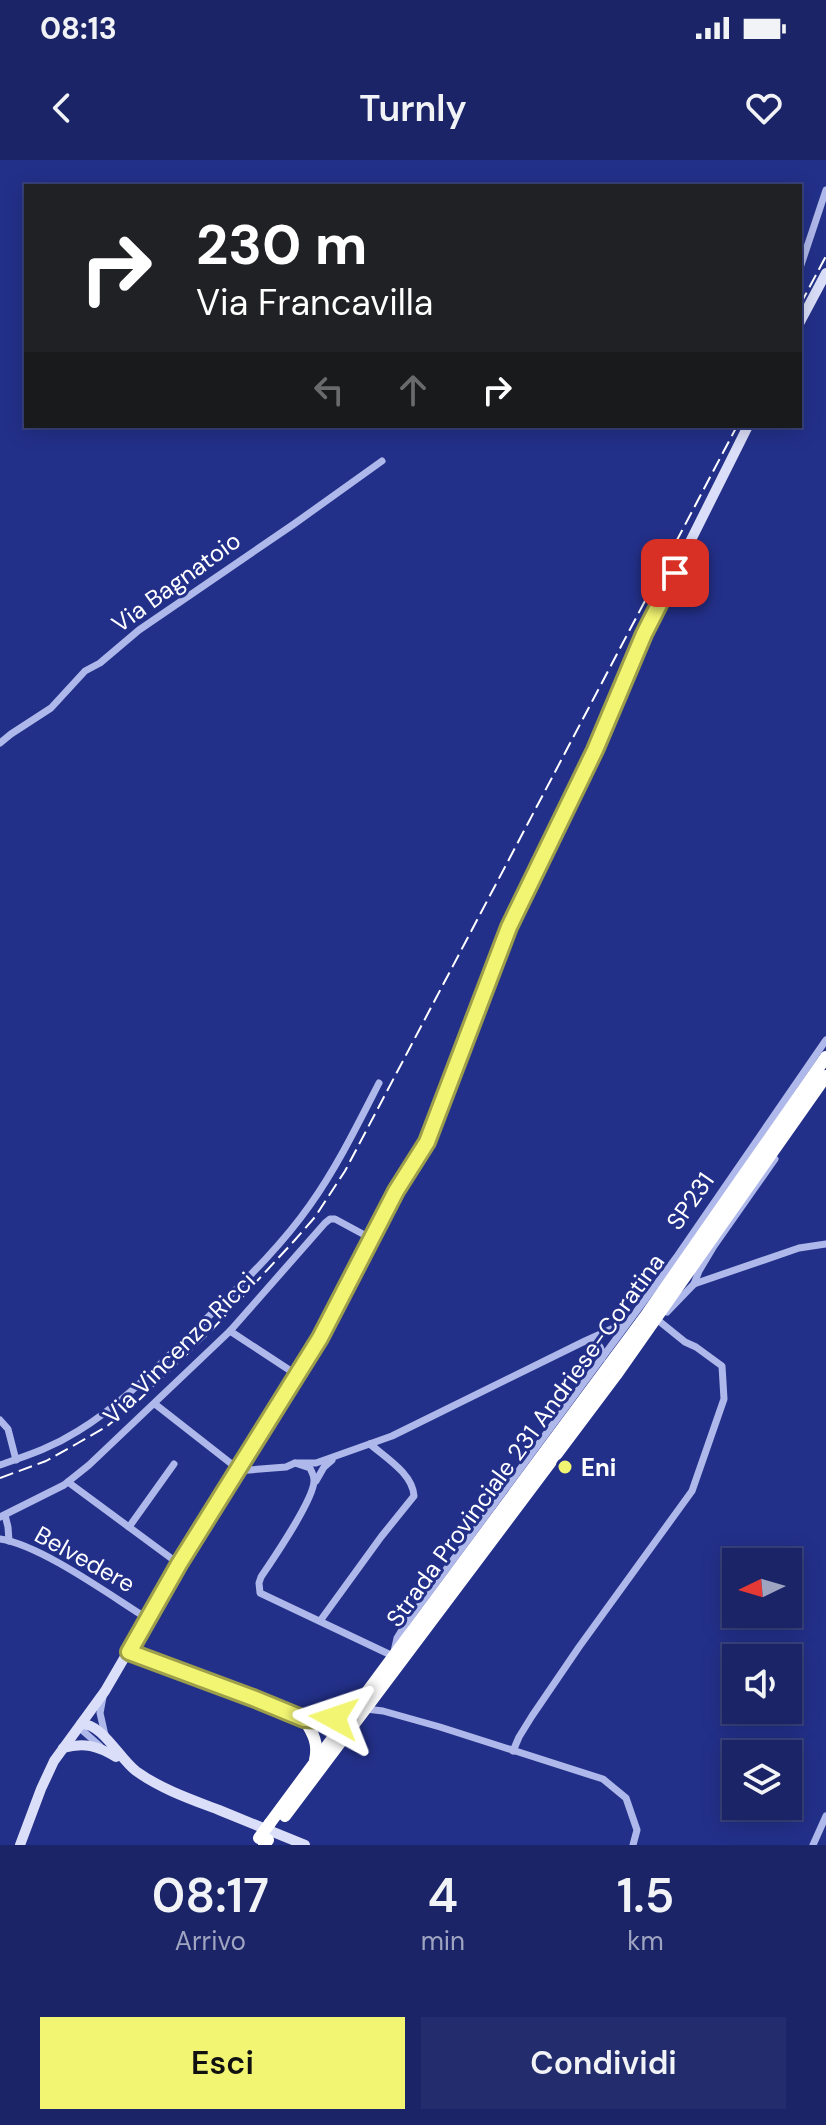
<!DOCTYPE html>
<html lang="it">
<style>
:root{--surface:#1a2467;--page:#232c6d;--text:#f1f3f6;--muted:#9fa4c0;--line:#38417b;--accent:#f2f572}
body{margin:0;font-family:"DM Sans",sans-serif;background:var(--page);color:var(--text);height:100vh;display:flex;flex-direction:column;font-size:30px;white-space:nowrap}
*{box-sizing:border-box;margin:0}
p{font-size:26px;color:var(--muted)}
.icon{flex:none;width:44px;height:44px;fill:none;stroke:currentColor;stroke-width:2;stroke-linecap:round;stroke-linejoin:round}
.map{position:relative;height:1685px;overflow:hidden}
.drawer{display:flex;flex-direction:column;background:var(--surface);flex:1}
.drawer>*{flex:none}
.guide{position:absolute;left:24px;top:24px;width:778px;height:244px;border-radius:0px;box-shadow:0 4px 20px #0003,0 0 0 2px var(--line);background:#202124;color:#fff;overflow:hidden}
.needle{width:52px;rotate:265deg}
.buttons{position:absolute;left:722px;top:1388px;display:grid;gap:16px}
.buttons a{display:grid;place-items:center;width:80px;height:80px;border-radius:0px;background:var(--surface);box-shadow:0 4px 20px #0003,0 0 0 2px var(--line);font-size:40px}
.pin{position:absolute;display:grid;place-items:center;width:68px;height:68px;color:#fff;margin:-34px;border-radius:16px;box-shadow:0 4px 12px #0006}
.me{position:absolute;width:88px;margin:-44px;rotate:275deg;stroke-linejoin:round;filter:drop-shadow(0 0 6px #0008)}
.turn{display:flex;align-items:center;gap:28px;height:168px;padding:0 40px;font-size:36px}
.turn .icon{width:104px;height:104px;stroke-width:2.5}
.turn b{display:block;font-size:56px;line-height:68px}
.lanes{display:flex;align-items:center;height:76px;padding:0 40px;background:#0003;justify-content:center;gap:40px;direction:ltr}
.lanes .off{opacity:.35}
.eta{display:flex;justify-content:space-evenly;align-items:center;height:136px;text-align:center}
.eta b{font-size:48px;font-weight:600;line-height:56px}
.primary-button{display:flex;gap:16px;margin-top:auto;padding:16px 40px}
.primary-button a{flex:1;height:92px;border-radius:0px;background:var(--accent);color:#111;font-size:32px;font-weight:600;line-height:92px;text-align:center}
.primary-button a+a{background:var(--page);color:var(--text)}
.status{display:flex;justify-content:space-between;align-items:center;height:56px;padding:0 40px;background:var(--surface);direction:ltr}
.status svg{height:22px;fill:currentColor}
header{display:flex;justify-content:space-between;align-items:center;height:104px;padding:0 40px;background:var(--surface);font-size:36px;font-weight:600}
.map>svg:first-child{display:block}
.lines{fill:none;stroke-linecap:round;stroke-linejoin:round}
.street{stroke:#afb8ea;stroke-width:7}
.secondary{stroke:#dadef8;stroke-width:10}
.highway{stroke:#fff;stroke-width:12}
.rail{stroke:#fff;stroke-width:2;stroke-dasharray:14 6;stroke-linecap:butt}
.highway-bridge{stroke:#fff;stroke-width:12}
.route-casing{stroke:#9d9f4a;stroke-width:20}
.route{stroke:#f2f572;stroke-width:14}
.poi-dot{fill:#f2f572;stroke:#233089;stroke-width:3}
.labels{text-anchor:middle;dominant-baseline:central;stroke-width:6;stroke-linejoin:round;paint-order:stroke}
.street-label{font-size:24px;fill:#fff;stroke:#233089}
.poi-label{font-size:24px;font-weight:bold;fill:#fff;stroke:#233089;text-anchor:start}
</style>
<div class="status"><b>08:13</b><svg viewBox="0 0 49 12"><path d="M0 12V9h3v3zM5 12V6h3v6zM10 12V3h3v9zM15 12V0h3v12zM26 1h20v11H26zM47 4h2v5h-2z"/></svg></div>
<header><svg class="icon" aria-label="back" viewBox="0 0 24 24"><path d="M15 5l-7 7 7 7"/></svg>Turnly<svg class="icon" aria-label="heart" viewBox="0 0 24 24"><path d="M12 20l-8-8c-3-5 5-10 8-4 3-6 11-1 8 4z"/></svg></header>
<div class="map">
<svg width="826" height="1685" viewBox="0 0 826 1685">
<rect width="100%" height="100%" fill="#233089"/>
<g class="lines">
<g class="street">
<polyline points="800,108 826,30"/>
<polyline points="0,583 11,574 51,548 85,511 100,503 139,470 294,364 382,301"/>
<polyline points="694,1124 699,1111 714,1086 775,999"/>
<polyline points="667,1152 694,1124 799,1088 826,1084"/>
<polyline points="230,1171 297,1215"/>
<path d="M 587,1181 C 598,1182 603,1187 602,1198"/>
<polyline points="155,1244 238,1309"/>
<polyline points="0,1260 8,1269 16,1300"/>
<path d="M 295,1303 L 310,1308 C 312,1313 314,1315 314,1320 C 315,1338 273,1399 261,1417 L 259,1423 L 260,1433 L 393,1496 L 397,1478 L 405,1465 L 678,1095 L 826,880"/>
<path d="M 0,1305 C 29,1295 51,1288 78,1271 C 122,1244 157,1207 194,1171 C 234,1131 277,1092 310,1045 C 337,1007 358,964 379,923"/>
<polyline points="237,1311 286,1307 295,1303 316,1303 392,1276 585,1181 627,1162"/>
<polyline points="316,1321 324,1307 332,1300"/>
<polyline points="68,1322 179,1404"/>
<polyline points="5,1355 8,1367 9,1381"/>
<polyline points="0,1357 64,1325 89,1305 230,1171 325,1063 330,1059 335,1059 372,1079"/>
<polyline points="129,1367 174,1304"/>
<path d="M 0,1379 C 41,1385 111,1436 148,1459"/>
<path d="M 320,1461 L 381,1377 L 414,1336 C 413,1314 386,1298 370,1284"/>
<polyline points="129,1492 253,1538 304,1559"/>
<polyline points="103,1537 100,1553 105,1575"/>
<polyline points="366,1549 383,1551 440,1567 603,1619 626,1638 637,1670 633,1685"/>
<polyline points="81,1564 83,1571 100,1586"/>
<polyline points="513,1591 519,1577 532,1556 579,1487 692,1331 724,1239 722,1206 696,1187 685,1182 659,1161"/>
<polyline points="813,1685 826,1656"/>
</g>
<g class="secondary">
<polyline points="800,162 826,113"/>
<path d="M 81,1564 C 102,1563 119,1598 136,1611 C 161,1629 190,1639 219,1650 C 248,1662 276,1673 305,1685"/>
<path d="M 63,1588 C 84,1582 98,1586 116,1597"/>
<polyline points="20,1685 41,1629 54,1601 105,1531 179,1404 320,1178 396,1031 427,982 509,767 595,590 644,474 748,266"/>
</g>
<g class="highway">
<path d="M 304,1559 C 324,1560 337,1557 354,1547"/>
<path d="M 304,1559 C 313,1573 319,1584 315,1600"/>
<polyline points="285,1656 616,1215 826,916"/>
<polyline points="270,1663 647,1154 826,897"/>
<polyline points="264,1685 268,1680"/>
</g>
<g class="rail">
<polyline points="800,145 826,96"/>
<polyline points="0,1318 46,1301 78,1283 106,1267 139,1240 208,1174 294,1081 315,1057 345,1011 737,266"/>
</g>
<polyline class="highway-bridge" points="259,1678 270,1663"/>
</g>
<g class="lines">
<defs>
<polyline id="route" points="334,1558 323,1560 304,1559 253,1538 129,1492 179,1404 320,1178 396,1031 427,982 509,767 595,590 644,474 675,413"/>
</defs>
<use href="#route" class="route-casing"/>
<use href="#route" class="route"/>
</g>
<circle class="poi-dot" cx="565" cy="1307" r="8"/>
<g class="labels">
<g class="street-label">
<text transform="translate(176 422) rotate(-36)">Via Bagnatoio</text>
<text transform="translate(690 1041) rotate(-55)">SP231</text>
<text transform="translate(179 1188) rotate(-45)">Via Vincenzo Ricci</text>
<text transform="translate(525 1280) rotate(-54)">Strada Provinciale 231 Andriese-Coratina</text>
<text transform="translate(85 1399) rotate(29)">Belvedere</text>
</g>
<g class="poi-label">
<text x="581" y="1307">Eni</text>
</g>
</g>
</svg>
<div class="buttons">
<a><svg class="needle" viewBox="-14 -14 28 28"><path d="M0-13l5 13h-10z" fill="#e53935"/><path d="M0 13l5-13h-10z" fill="#9fa4c0"/></svg></a>
<a><svg class="icon" aria-label="sound" viewBox="0 0 24 24"><path d="M4 9h4l5-4v14l-5-4H4zM17 9q2 3 0 6"/></svg></a>
<a><svg class="icon" aria-label="layers" viewBox="0 0 24 24"><path d="M12 4l9 5-9 5-9-5zM3 14l9 5 9-5"/></svg></a>
</div>
<div class="pin" style="left:675px;top:413px;background:#d93025"><svg class="icon" aria-label="arrive" viewBox="0 0 24 24"><path d="M6 21V4h12l-3 4 3 4H6"/></svg></div>
<svg class="me" style="left:334px;top:1558px" viewBox="-20 -20 40 40"><path d="M0-17L14 15 0 8-14 15z" fill="#f2f572" stroke="#fff" stroke-width="4"/></svg>
<div class="guide">
<div class="turn"><svg class="icon" aria-label="right" viewBox="0 0 24 24"><path d="M7 20v-9h11M14 6l5 5-5 5"/></svg><div><b>230 m</b>Via Francavilla</div></div>
<div class="lanes"><svg class="icon off" aria-label="left" viewBox="0 0 24 24"><path d="M17 20v-9H6M10 6l-5 5 5 5"/></svg><svg class="icon off" aria-label="ahead" viewBox="0 0 24 24"><path d="M12 20V5M6 11l6-6 6 6"/></svg><svg class="icon" aria-label="right" viewBox="0 0 24 24"><path d="M7 20v-9h11M14 6l5 5-5 5"/></svg></div>
</div>
</div>
<section class="drawer">
<div class="eta">
<div><b>08:17</b><p>Arrivo</p></div>
<div><b>4</b><p>min</p></div>
<div><b>1.5</b><p>km</p></div>
</div>
<div class="primary-button"><a>Esci</a><a>Condividi</a></div>
</section>
